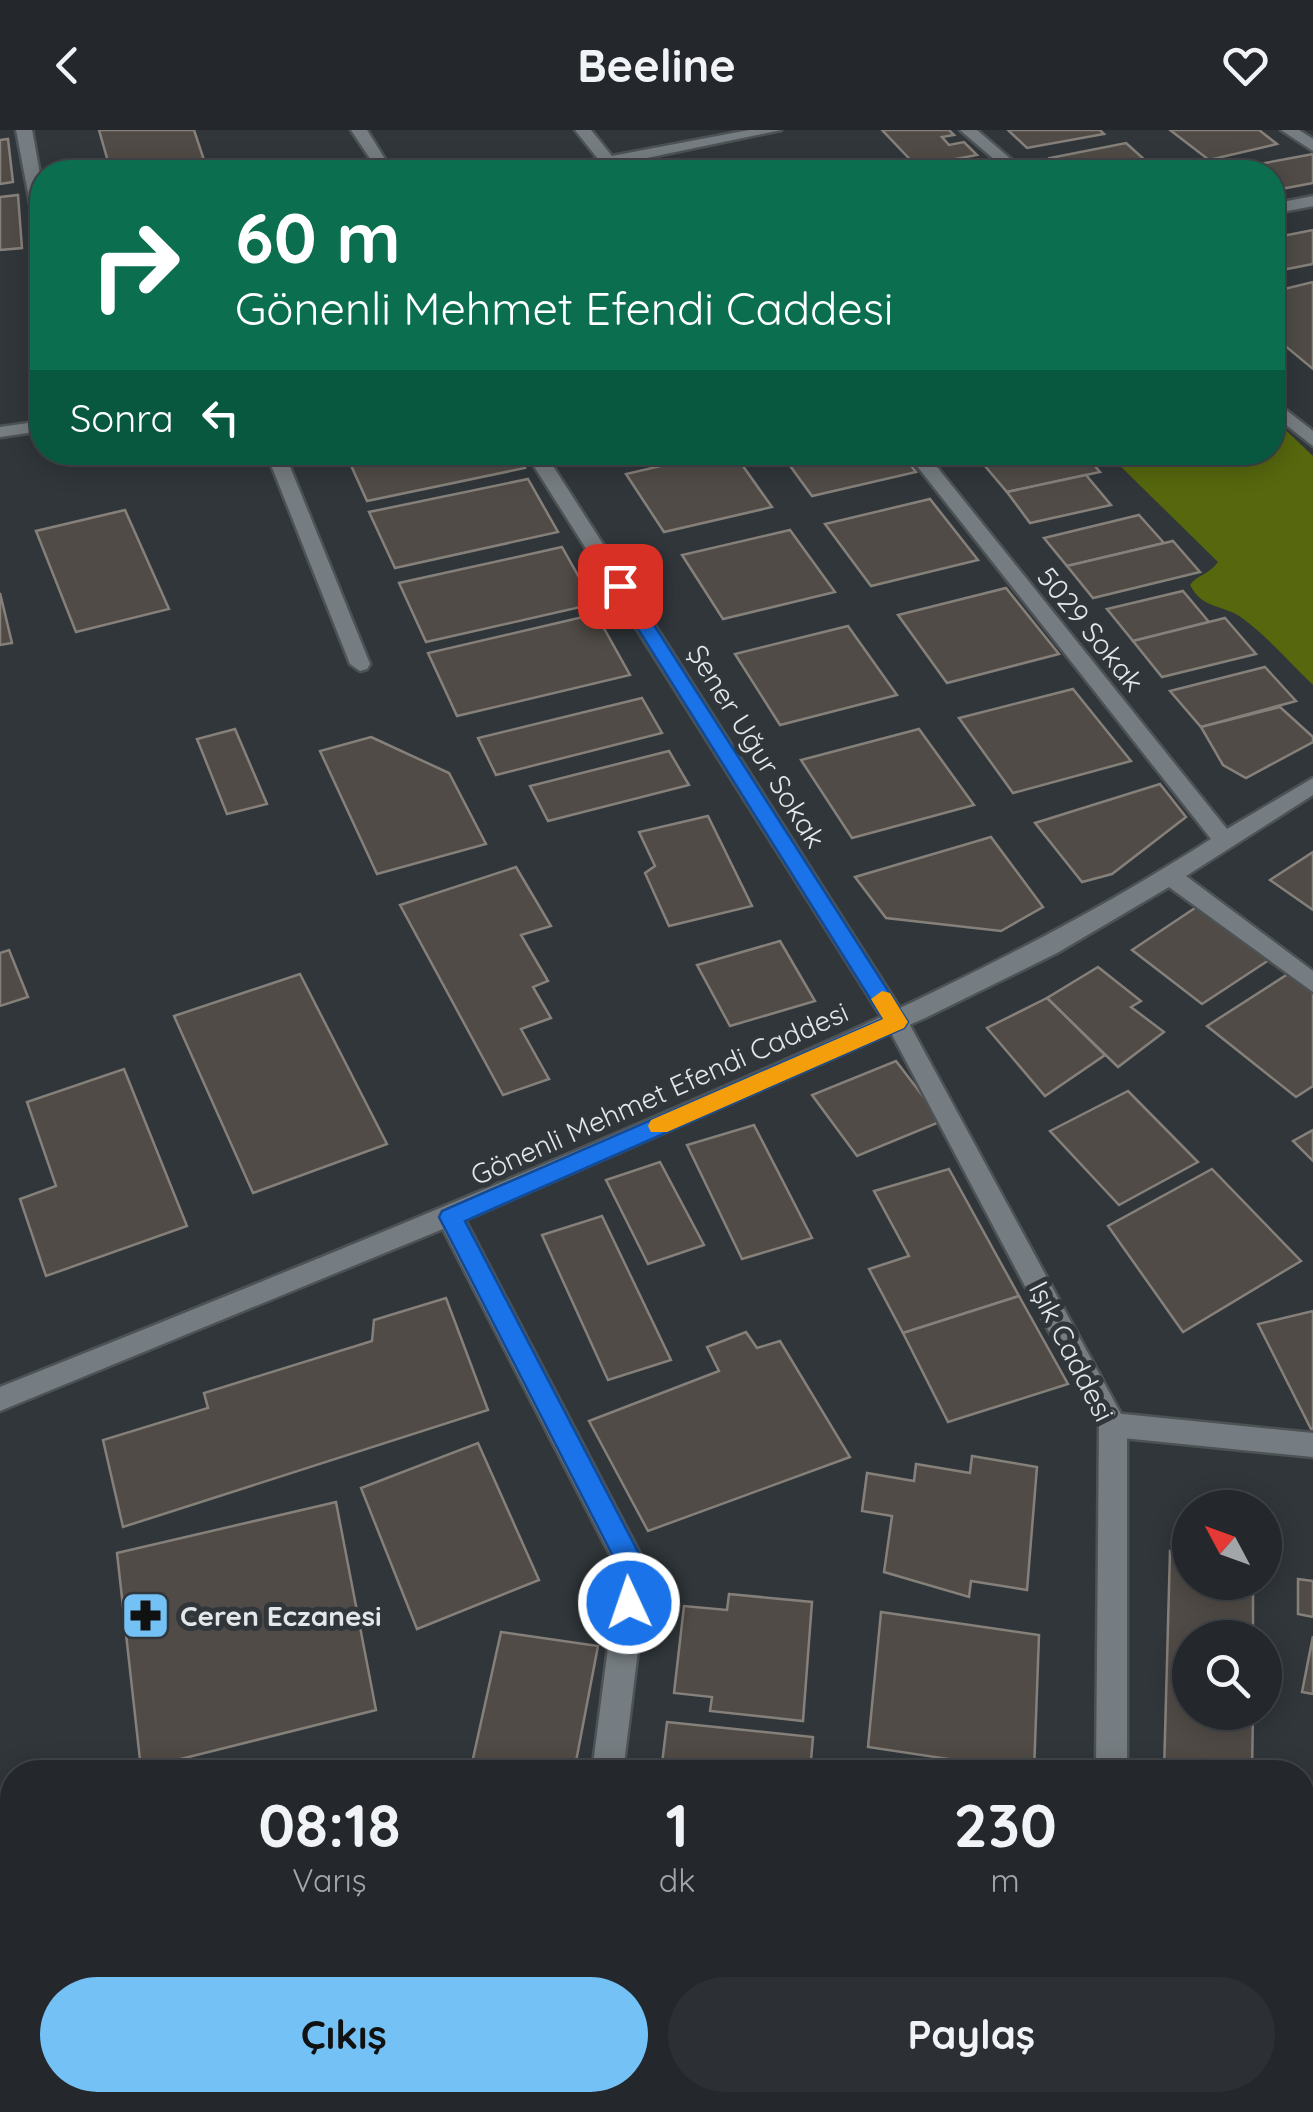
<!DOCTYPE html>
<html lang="tr">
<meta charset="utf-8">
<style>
:root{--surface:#24282c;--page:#2c3034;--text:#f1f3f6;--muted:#a3a6a9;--line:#414448;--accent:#73c1f5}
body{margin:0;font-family:Quicksand,sans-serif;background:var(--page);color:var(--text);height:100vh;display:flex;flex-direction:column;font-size:38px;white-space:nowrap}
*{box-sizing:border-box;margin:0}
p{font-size:32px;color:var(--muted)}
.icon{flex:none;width:55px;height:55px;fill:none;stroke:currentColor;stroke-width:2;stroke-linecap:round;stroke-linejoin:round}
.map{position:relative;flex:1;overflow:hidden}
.side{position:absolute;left:0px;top:1630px;width:1315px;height:352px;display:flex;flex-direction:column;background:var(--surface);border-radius:40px 40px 0 0;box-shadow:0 5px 25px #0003,0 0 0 2px var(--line)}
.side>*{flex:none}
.banner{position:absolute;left:30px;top:30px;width:1255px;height:305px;border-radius:40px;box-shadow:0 5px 25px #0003,0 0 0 2px var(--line);background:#0b6e4f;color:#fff;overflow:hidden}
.needle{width:65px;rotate:311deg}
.tools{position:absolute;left:1172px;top:1360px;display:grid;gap:20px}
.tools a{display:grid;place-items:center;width:110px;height:110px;border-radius:50%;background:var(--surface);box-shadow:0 5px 25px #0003,0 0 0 2px var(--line);font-size:50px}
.pin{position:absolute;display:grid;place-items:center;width:85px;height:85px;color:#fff;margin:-42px;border-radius:20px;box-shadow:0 5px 15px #0006}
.me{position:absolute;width:110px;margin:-55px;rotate:357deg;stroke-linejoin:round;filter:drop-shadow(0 0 8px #0008)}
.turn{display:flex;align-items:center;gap:35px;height:210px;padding:0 40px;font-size:45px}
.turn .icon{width:130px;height:130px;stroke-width:2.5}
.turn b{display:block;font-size:70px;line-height:85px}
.then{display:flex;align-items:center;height:95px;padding:0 40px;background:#0003;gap:20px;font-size:38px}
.eta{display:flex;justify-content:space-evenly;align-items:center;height:170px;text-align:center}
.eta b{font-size:60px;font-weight:700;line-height:70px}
.primary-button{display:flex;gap:20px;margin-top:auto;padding:20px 40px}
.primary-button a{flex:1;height:115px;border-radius:60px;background:var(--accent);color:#111;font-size:40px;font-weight:700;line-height:115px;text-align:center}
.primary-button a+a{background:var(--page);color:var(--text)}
header{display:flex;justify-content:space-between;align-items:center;height:130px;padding:0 40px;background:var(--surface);font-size:45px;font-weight:700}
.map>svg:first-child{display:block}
.green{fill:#56670e}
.building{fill:#504b46;stroke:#86807a;stroke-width:2.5}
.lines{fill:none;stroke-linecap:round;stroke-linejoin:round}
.street-casing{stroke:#4d5255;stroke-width:5}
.secondary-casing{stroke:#4d5255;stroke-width:5}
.street{fill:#767d82;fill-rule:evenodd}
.secondary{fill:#767d82;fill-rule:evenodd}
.route{fill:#1a73e8;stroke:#114b97;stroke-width:2.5}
.slow{fill:#f59e0b}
.labels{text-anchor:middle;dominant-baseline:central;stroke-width:10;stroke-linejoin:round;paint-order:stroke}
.street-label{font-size:28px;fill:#e3e7ea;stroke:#30363a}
.poi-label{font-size:28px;font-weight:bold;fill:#e3e7ea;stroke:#30363a;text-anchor:start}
</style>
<header><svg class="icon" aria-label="back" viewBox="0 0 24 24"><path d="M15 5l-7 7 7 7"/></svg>Beeline<svg class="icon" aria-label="heart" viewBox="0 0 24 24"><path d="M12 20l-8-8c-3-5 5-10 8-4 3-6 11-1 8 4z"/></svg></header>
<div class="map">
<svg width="1313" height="1982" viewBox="0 0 1313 1982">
<rect width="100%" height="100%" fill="#30363a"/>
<path class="green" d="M 1273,288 L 1313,326 L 1313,555 C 1290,533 1268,507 1242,488 C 1223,474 1203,480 1190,455 C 1198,444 1210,444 1218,432 L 1107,323 L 1272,322 Z"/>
<g class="building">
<polygon points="99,0 194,0 204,30 111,42"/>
<polygon points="882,0 949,0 954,5 942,7 949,15 964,12 977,25 950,30 956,37 922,42"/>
<polygon points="1008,0 1100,0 1104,4 1027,18"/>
<polygon points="1170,0 1259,0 1277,14 1209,30"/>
<polygon points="8,9 13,52 0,54 0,10"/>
<polygon points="1126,13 1146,31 1088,42 1065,42 1050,28"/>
<polygon points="1313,24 1313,53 1276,60 1272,42 1256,42 1249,36"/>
<polygon points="18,65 22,118 0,120 0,67"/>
<polygon points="1313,100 1313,134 1272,142 1272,108"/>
<polygon points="1313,152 1313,239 1272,205 1272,162"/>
<polygon points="345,322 516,322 525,338 367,371"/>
<polygon points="721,322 733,322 772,377 664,402 626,344"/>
<polygon points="780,322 900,322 916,342 812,366"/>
<polygon points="1046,322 1083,322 1100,342 1007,362 985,336"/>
<polygon points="1086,345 1111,375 1030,393 1007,362"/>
<polygon points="528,349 558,402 395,438 369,382"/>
<polygon points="930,369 978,430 871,456 825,394"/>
<polygon points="125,380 169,479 76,502 36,401"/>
<polygon points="1139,385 1164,413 1067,436 1044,408"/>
<polygon points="790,400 835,462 723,489 682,425"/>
<polygon points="1173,411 1200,442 1093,468 1067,436"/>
<polygon points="562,417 594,474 426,512 399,453"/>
<polygon points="1006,458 1059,524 947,553 898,485"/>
<polygon points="1183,461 1209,492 1133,511 1107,479"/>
<polygon points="0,463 12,513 0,515"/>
<polygon points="596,484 630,545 457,586 428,523"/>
<polygon points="1225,488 1256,524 1162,547 1133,511"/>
<polygon points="848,496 897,565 780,595 735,524"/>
<polygon points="1265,537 1296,571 1201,597 1170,561"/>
<polygon points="1073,559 1131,631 1013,663 959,588"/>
<polygon points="642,568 662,603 496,645 478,608"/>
<polygon points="1280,577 1313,607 1313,612 1246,648 1223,635 1201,597"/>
<polygon points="235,599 267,674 227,684 197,609"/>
<polygon points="919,599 974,675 852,708 801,630"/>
<polygon points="371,607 449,643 486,714 377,744 320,621"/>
<polygon points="669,621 689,655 548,691 530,656"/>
<polygon points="1160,654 1186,687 1112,744 1082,752 1035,693"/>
<polygon points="708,686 752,776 669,796 645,743 655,736 639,702"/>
<polygon points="991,707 1043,777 1001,801 886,788 855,747"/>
<polygon points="1313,722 1313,780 1270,750"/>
<polygon points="516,737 551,796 521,805 548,851 533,857 551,888 521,899 549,949 503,965 400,775"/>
<polygon points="1198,776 1269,830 1202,874 1132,820"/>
<polygon points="780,811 815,871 730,896 697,835"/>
<polygon points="9,820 28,867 0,876 0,823"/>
<polygon points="1098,837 1141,871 1131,877 1164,902 1118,937 1047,868"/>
<polygon points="1291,842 1313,859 1313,956 1296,967 1207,896"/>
<polygon points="300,844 387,1014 253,1063 174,886"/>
<polygon points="1047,868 1105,925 1045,966 987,898"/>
<polygon points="896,931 942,991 857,1026 812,965"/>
<polygon points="124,939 187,1096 46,1146 20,1069 56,1056 27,972"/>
<polygon points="1128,961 1198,1032 1119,1075 1050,1001"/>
<polygon points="754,995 812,1108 742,1129 687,1015"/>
<polygon points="1313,1000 1313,1031 1293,1011"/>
<polygon points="660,1032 704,1115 648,1134 606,1050"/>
<polygon points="949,1039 1019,1166 903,1203 869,1139 909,1126 874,1061"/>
<polygon points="1212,1039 1301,1131 1183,1202 1108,1096"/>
<polygon points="602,1086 671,1230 608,1250 542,1105"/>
<polygon points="1019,1166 1068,1254 948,1292 903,1203"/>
<polygon points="446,1168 488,1280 123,1397 103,1310 208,1278 204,1263 372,1211 374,1190"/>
<polygon points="1313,1181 1313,1299 1311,1299 1258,1194"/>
<polygon points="746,1202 757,1218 780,1211 850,1327 648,1401 589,1291 719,1241 707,1217"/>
<polygon points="478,1313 539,1450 417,1499 361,1358"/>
<polygon points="972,1326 1037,1337 1027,1460 971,1451 969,1467 884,1442 892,1386 862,1381 867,1343 914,1351 916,1334 970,1343"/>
<polygon points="336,1372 376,1580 141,1639 117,1423"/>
<polygon points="1170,1421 1190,1422 1190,1452 1253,1452 1253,1508 1190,1508 1190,1582 1253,1582 1252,1642 1164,1642"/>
<polygon points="1298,1449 1313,1451 1313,1487 1298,1484"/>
<polygon points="729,1464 812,1472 803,1591 710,1581 712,1567 674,1563 684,1476 727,1480"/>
<polygon points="881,1482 1039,1505 1034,1642 868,1617"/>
<polygon points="501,1502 598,1516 574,1642 470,1642"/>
<polygon points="1313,1506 1313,1564 1302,1562"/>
<polygon points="667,1592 813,1607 810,1642 661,1642"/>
<polygon points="649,1970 775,1970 774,1982 711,1982"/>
<polygon points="850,1970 1028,1970 1028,1982 931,1982"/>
<rect x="1179" y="1970" width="114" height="12"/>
</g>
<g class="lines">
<defs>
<g id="street">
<polygon points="16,0 32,0 42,55 42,99 34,94"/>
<polygon points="575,0 591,0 612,26 749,0 781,0 618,34 623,42 608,42 604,37 548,42 549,39 598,29"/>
<polygon points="960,0 977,0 1026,42 1009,42"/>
<polygon points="1281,0 1299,0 1313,9 1313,21"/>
<polygon points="1313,66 1313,76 1272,84 1272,74"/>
<polygon points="1272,269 1313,301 1313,316 1272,284"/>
<polygon points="42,291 42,301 0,307 0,297"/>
<polygon points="266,322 284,322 370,534 367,539 360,541 350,534"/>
<path d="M 906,322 L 925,322 L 1227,699 L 1313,648 L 1313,665 L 1186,746 L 1313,841 L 1313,862 L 1169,757 L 1057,823 L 925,888 L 465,1090 L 648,1439 L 623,1642 L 592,1642 L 618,1440 L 443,1099 L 0,1281 L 0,1257 C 218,1170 435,1082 650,989 C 844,906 1033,823 1211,709 Z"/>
<polygon points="1113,1283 1313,1303 1313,1327 1113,1307 1103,1304 1099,1295 1103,1286"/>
<polygon points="547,1970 581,1970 579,1982 545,1982"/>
</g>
<g id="secondary">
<polygon points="351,0 367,0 393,42 379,42"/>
<polygon points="525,322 544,322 905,886 1127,1295 1127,1642 1096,1642 1099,1296 888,897"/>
<rect x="1095" y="1970" width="34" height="12"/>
</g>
</defs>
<use href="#street" class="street-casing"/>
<use href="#secondary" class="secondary-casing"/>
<use href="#street" class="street"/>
<use href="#secondary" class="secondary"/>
</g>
<polygon class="route" points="620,451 629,456 908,892 904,898 465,1091 647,1439 638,1482 629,1486 619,1482 615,1473 620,1440 439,1087 442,1081 883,889 611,456"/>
<polygon class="slow" points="882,861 890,863 908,892 904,898 667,1002 651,1002 648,996 651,990 883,889 871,869"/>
<defs>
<symbol id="pharmacy-square" viewBox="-11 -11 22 22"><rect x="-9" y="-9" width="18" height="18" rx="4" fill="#73c1f5" stroke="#30363a"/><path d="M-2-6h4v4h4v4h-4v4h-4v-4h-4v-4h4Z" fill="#111"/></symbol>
</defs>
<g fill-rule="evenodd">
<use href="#pharmacy-square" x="118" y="1458" width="55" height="55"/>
</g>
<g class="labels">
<g class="street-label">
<text transform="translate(1091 499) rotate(51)">5029 Sokak</text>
<text transform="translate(757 616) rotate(58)">Şener Uğur Sokak</text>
<text transform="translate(659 963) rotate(-24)">Gönenli Mehmet Efendi Caddesi</text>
<text transform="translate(1072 1221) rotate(63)">Işık Caddesi</text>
</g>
<g class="poi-label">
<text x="180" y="1485">Ceren Eczanesi</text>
</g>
</g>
</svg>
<div class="tools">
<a><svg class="needle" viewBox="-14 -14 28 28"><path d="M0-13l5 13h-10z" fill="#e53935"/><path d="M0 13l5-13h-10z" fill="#a3a6a9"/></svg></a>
<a><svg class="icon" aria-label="search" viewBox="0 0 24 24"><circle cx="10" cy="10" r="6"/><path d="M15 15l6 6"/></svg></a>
</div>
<div class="pin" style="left:620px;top:456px;background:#d93025"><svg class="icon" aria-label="arrive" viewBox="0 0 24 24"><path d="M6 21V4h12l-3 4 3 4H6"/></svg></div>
<svg class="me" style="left:629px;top:1473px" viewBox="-20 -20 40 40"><circle r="17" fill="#1a73e8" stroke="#fff" stroke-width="3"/><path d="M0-11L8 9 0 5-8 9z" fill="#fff"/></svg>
<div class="banner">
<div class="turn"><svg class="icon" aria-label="right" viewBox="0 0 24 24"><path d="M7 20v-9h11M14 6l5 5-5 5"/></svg><div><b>60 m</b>Gönenli Mehmet Efendi Caddesi</div></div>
<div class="then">Sonra<svg class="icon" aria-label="left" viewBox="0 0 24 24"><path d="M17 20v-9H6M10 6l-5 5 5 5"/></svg></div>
</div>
<section class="side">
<div class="eta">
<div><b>08:18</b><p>Varış</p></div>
<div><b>1</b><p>dk</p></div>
<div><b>230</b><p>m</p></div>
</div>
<div class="primary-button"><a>Çıkış</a><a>Paylaş</a></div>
</section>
</div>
